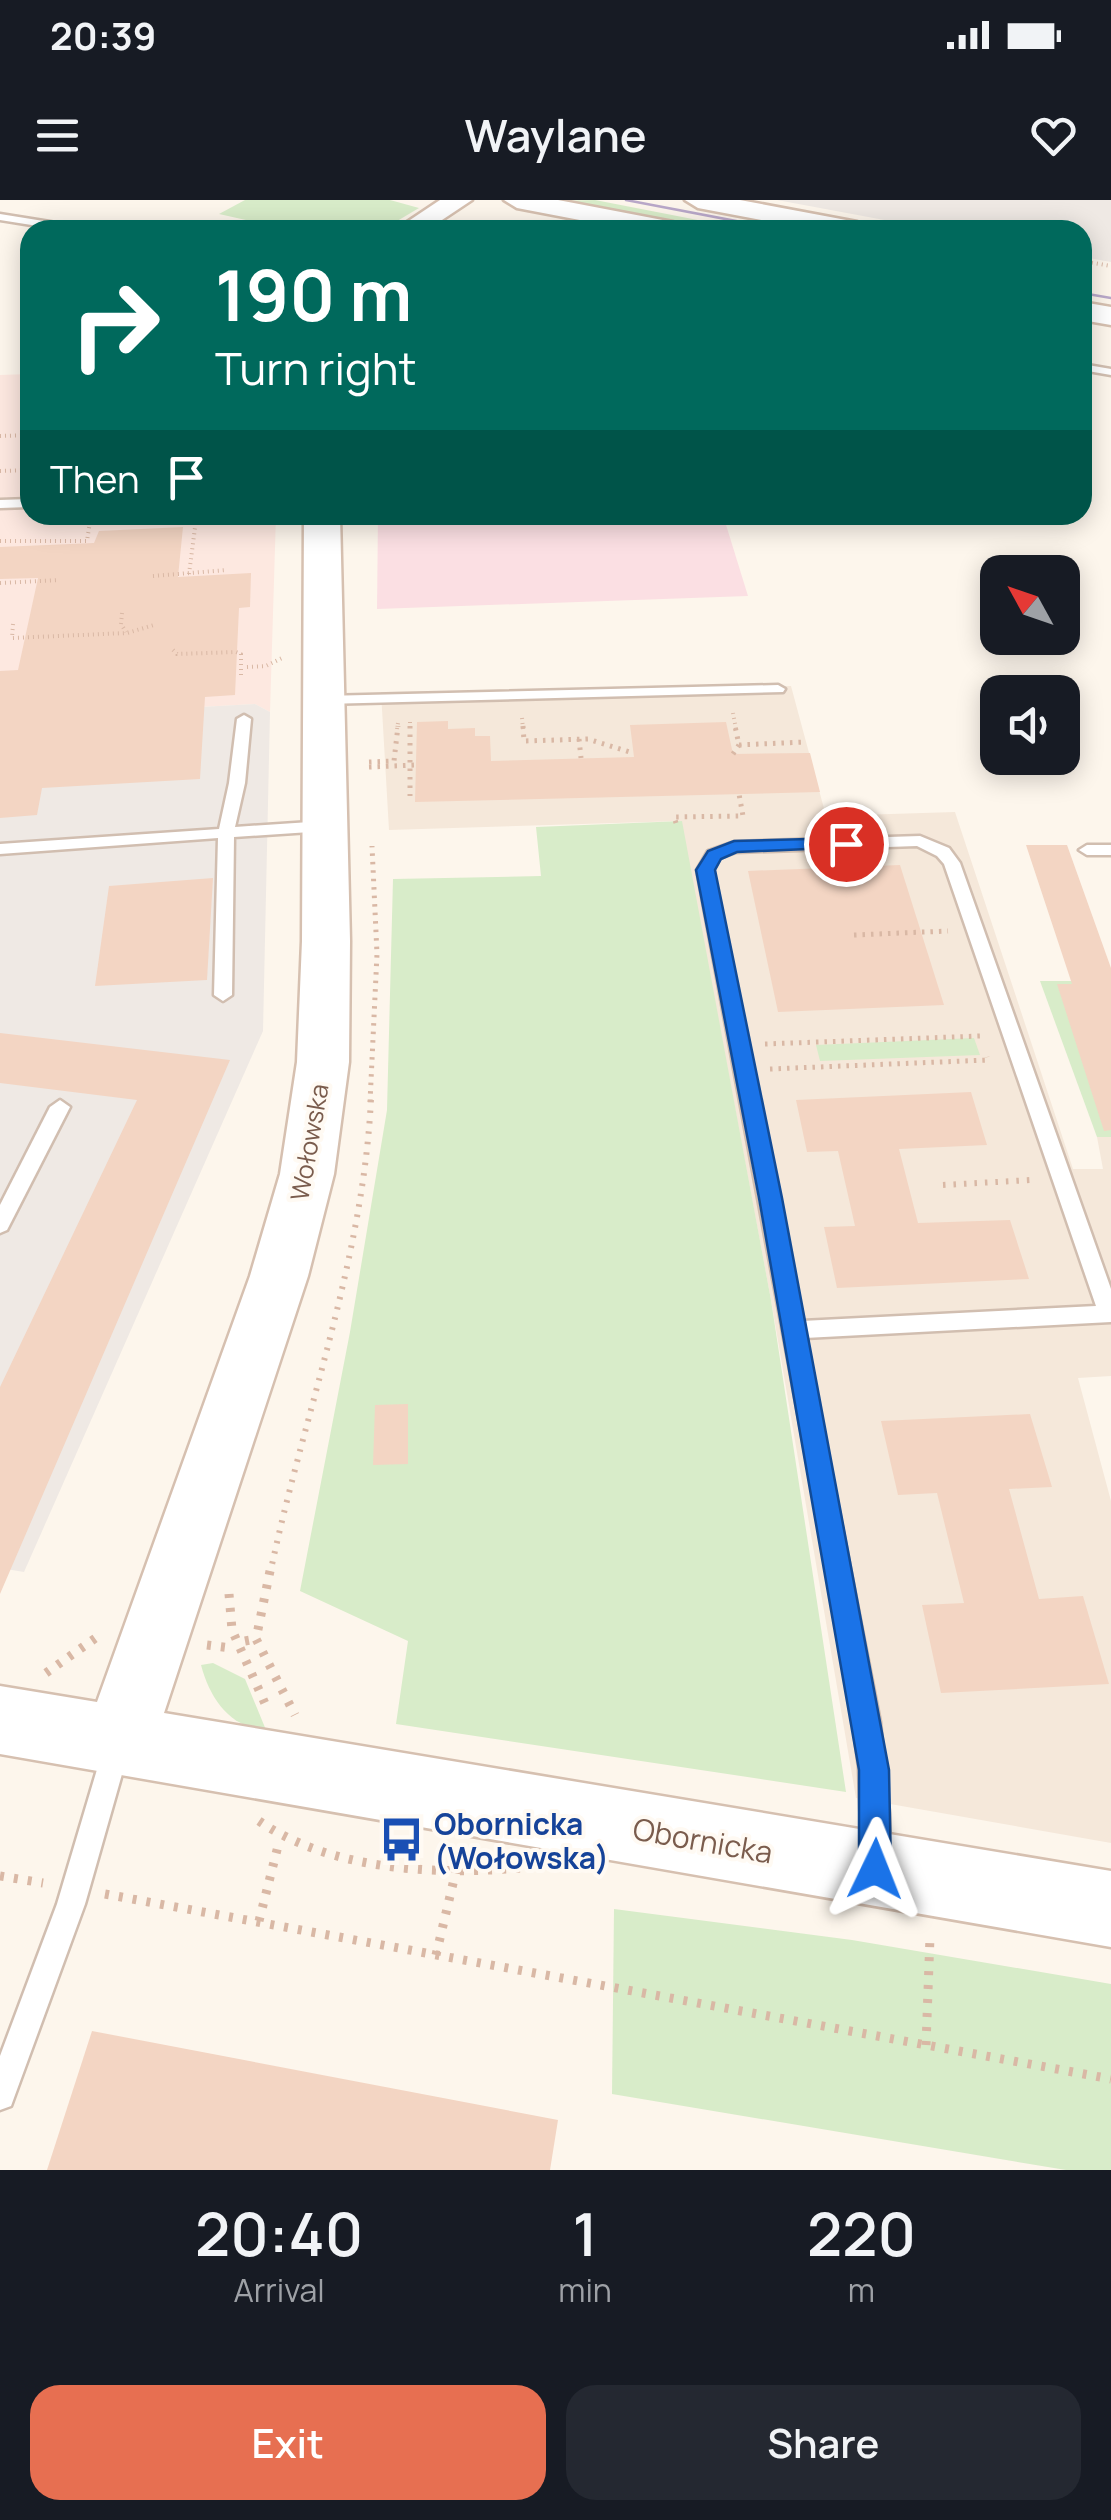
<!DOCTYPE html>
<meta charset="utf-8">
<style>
:root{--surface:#171b24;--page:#242831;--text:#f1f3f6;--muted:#9ea1a6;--accent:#e76f51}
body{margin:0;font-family:Manrope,sans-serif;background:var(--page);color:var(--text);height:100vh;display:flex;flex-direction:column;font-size:38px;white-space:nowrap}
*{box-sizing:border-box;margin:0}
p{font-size:32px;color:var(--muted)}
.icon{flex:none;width:55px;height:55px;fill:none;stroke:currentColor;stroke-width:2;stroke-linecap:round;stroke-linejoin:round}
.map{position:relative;height:1970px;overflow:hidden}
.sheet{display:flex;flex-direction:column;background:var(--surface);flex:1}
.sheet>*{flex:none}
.guide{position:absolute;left:20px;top:20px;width:1072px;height:305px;border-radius:30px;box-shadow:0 5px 25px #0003;background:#00695c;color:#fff;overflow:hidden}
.needle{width:65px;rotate:310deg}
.controls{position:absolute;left:980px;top:355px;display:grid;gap:20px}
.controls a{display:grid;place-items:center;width:100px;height:100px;border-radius:20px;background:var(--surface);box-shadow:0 5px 25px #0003;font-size:50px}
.pin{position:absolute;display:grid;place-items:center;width:85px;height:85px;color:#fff;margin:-42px;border:5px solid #fff;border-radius:50%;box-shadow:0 2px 10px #0007}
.me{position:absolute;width:110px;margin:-55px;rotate:2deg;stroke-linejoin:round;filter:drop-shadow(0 0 8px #0008)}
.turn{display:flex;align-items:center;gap:35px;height:210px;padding:0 30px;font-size:45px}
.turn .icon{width:130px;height:130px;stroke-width:2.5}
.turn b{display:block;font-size:70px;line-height:85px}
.then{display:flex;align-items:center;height:95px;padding:0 30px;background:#0003;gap:20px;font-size:38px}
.eta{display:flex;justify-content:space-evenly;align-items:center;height:170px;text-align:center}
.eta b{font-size:60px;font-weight:600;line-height:70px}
.cta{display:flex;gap:20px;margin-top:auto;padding:20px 30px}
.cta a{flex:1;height:115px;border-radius:30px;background:var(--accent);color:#fff;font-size:40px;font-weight:600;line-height:115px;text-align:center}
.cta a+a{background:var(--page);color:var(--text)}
.status{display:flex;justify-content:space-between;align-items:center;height:70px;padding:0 50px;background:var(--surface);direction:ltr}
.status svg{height:28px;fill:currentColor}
header{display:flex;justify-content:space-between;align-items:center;height:130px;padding:0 30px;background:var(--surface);font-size:45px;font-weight:600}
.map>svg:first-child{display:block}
.residential{fill:#f5e8da}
.commercial{fill:#fde8e0}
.industrial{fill:#efe9e4}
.medical{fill:#fbdfe3}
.green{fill:#d8ecc9}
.building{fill:#f3d5c3}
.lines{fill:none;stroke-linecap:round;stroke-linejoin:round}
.lane-casing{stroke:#d1beb0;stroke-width:5}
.secondary-casing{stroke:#d6c0b0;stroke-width:5}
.path-far3{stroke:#d9b8a5;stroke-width:4;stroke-dasharray:1 4;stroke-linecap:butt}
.path-far2{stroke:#d9b8a5;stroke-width:5;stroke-dasharray:2.5 6;stroke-linecap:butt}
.path-far1{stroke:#d9b8a5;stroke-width:6;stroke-dasharray:2.5 8;stroke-linecap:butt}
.path{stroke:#d9b8a5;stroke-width:9;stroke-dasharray:4 10;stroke-linecap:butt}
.lane{fill:#fff;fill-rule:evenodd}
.secondary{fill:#fff;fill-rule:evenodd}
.tram{stroke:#b9a8c9;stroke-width:2.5}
.route{fill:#1a73e8;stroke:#114b97;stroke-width:2.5}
.labels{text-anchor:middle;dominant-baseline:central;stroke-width:8;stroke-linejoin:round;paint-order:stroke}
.street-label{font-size:25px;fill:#7a5c4d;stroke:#fffaf3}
.near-transit-label{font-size:30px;font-weight:bold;fill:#164399;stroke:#fffaf3;text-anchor:start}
.near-street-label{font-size:30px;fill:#7a5c4d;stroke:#fffaf3}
</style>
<div class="status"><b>20:39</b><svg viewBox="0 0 49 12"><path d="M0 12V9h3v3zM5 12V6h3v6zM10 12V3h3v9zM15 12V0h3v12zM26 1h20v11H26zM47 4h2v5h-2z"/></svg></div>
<header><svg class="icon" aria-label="menu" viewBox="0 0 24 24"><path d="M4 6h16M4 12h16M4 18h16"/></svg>Waylane<svg class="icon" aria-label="heart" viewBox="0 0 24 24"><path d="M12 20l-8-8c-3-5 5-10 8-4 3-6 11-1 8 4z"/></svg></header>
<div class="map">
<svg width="1111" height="1970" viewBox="0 0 1111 1970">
<rect width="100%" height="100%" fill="#fdf6ec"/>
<polygon class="residential" points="791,486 826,616 955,612 1073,969 1103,969 1097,937 1111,937 1111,1176 1078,1178 1111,1301 1111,1643 856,1598 771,1100 681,621 389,630 381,492"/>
<polygon class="commercial" points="30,174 30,315 276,315 270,512 255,504 0,518 0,175"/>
<g class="industrial">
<polygon points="777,0 1111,0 1111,62 1083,57 1082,30 938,30"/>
<polygon points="255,504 270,512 263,831 24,1372 0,1368 0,518"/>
</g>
<polygon class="medical" points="378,315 723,315 748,396 377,409"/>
<g class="green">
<polygon points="245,0 390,0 419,8 382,30 291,30 219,14"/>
<polygon points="595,0 749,30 705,30 554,1"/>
<polygon points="682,621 771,1100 846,1592 396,1524 408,1441 300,1391 350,1132 387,910 393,679 541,676 536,627"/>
<polygon points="1040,781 1111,781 1111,937 1097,937"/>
<polygon points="974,838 980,855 820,861 816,845"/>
<path d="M 213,1463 L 245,1479 L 266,1530 C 230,1528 210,1499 201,1465 Z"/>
<polygon points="614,1709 852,1740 1111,1784 1111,1970 1066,1970 612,1894"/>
</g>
<g class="building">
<polygon points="183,327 178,377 251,373 250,407 239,408 235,495 205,497 200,579 42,588 37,615 0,618 0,471 18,470 38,378 0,379 0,347 94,343 99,331"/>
<polygon points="448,521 448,529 475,528 475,536 490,536 491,561 634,557 630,525 726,522 733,554 810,553 820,592 415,602 417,522"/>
<polygon points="1026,645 1067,645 1111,768 1111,930 1104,931 1057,784 1072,784"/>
<polygon points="900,665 944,805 778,812 748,671"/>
<polygon points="213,678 207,780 95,786 109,686"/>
<polygon points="0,833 230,860 0,1394 0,1187 137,900 0,883"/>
<polygon points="971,892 987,945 899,949 918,1023 1010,1020 1029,1079 837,1088 824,1027 855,1026 838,951 807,952 796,900"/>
<polygon points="408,1204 408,1264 373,1265 375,1205"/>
<polygon points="1030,1214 1052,1287 1009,1289 1039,1399 1083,1396 1109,1484 941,1493 922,1405 964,1403 937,1293 898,1295 881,1221"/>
<polygon points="92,1831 558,1920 550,1970 47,1970"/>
</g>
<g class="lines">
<defs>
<g id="lane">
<polygon points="0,14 81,27 86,30 63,30 0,20"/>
<polygon points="1082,164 1111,169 1111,175 1082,170"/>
<polygon points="30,299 30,307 0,308 0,300"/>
<polygon points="778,485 785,489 783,492 324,504 317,500 324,496"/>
<polygon points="244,515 251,519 245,583 235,627 325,621 333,626 325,631 234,637 232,795 223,801 214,795 218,638 0,654 0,644 219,629 229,583 237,519"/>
<path d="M 920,636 L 949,648 L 960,663 L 1111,1089 L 1111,1122 L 805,1138 L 880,1522 L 889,1613 L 890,1658 L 886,1668 L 876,1672 L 866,1668 L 862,1658 L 859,1568 L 847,1477 L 697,670 L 708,651 L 734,642 ZM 917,646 L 937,656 L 944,664 L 1096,1106 L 802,1121 L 713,670 L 720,658 L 736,652 Z"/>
<polygon points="1111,645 1111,655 1087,655 1079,650 1087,645"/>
<polygon points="60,900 70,907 7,1030 0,1033 0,1005 50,907"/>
<polygon points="117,1533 126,1537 130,1546 85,1704 15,1895 11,1906 0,1910 0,1856 57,1704 104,1546 108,1537"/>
</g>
<g id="secondary">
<polygon points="440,0 472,0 427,30 395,30"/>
<polygon points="504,0 558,0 673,22 686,30 632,30 517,8"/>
<polygon points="685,0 740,0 857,22 870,30 815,30 698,8"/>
<polygon points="1082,102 1111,107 1111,125 1082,120"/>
<polygon points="304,315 340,315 350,741 349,862 334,974 308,1076 164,1513 1111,1671 1111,1747 0,1554 0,1486 97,1502 250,1076 280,974 297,862 302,741"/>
</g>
</defs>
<use href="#lane" class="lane-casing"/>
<use href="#secondary" class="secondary-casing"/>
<g class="path-far3">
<polyline points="890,24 920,30"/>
<polyline points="1082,61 1111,66"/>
<polyline points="0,236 30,235"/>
<polyline points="0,271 30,270"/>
<polyline points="143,315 196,320 281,317"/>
<polyline points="0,341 87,341 91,315"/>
<polyline points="189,374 196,320"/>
<polyline points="153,376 227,370"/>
<polyline points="0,383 59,380"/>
<polyline points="122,413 121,424 126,432"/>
<polyline points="13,424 12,438 127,433 154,425"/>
<polyline points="173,450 177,454 236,452 241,454 241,476"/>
<polyline points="247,467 266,466 284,457"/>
<polyline points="733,513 736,529"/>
<polyline points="522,518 523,529"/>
<polyline points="410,522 410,529"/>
<polyline points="397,529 398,523"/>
</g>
<g class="path-far2">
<polyline points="410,526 410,596"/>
<polyline points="523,526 524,541 588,539 633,553"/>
<polyline points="579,539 581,558"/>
<polyline points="739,545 805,542"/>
<polyline points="733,554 739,545 735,526"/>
<polyline points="369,562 394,561 398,526"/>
<polyline points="369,567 416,565"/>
<polyline points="676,623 674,617 743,616 739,594"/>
<polyline points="854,735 948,731"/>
<polyline points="765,844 980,836"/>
<polyline points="770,869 988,860 987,857"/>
<polyline points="370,902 377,754 372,646"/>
</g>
<g class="path-far1">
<polyline points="943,985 1031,980"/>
<path d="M 270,1374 C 303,1216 363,1062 371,899"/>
</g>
<g class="path">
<polyline points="270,1371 256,1439 295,1515"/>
<polyline points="229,1394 232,1430 267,1508"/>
<polyline points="245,1441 256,1439"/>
<polyline points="207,1445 231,1448"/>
<polyline points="46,1473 97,1437"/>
<path d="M 259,1621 C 332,1671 436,1675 521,1668"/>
<polyline points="0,1676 43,1683"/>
<polyline points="105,1694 1111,1879"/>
<polyline points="259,1721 278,1646"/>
<polyline points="436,1755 460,1654"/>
<polyline points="926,1845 930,1737"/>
</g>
<use href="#lane" class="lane"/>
<use href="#secondary" class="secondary"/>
<g class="tram">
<polyline points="626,0 783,30"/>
<polyline points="1082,93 1111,98"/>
</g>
</g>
<polygon class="route" points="846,638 853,640 853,647 737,652 721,659 715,670 782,998 889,1570 891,1669 886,1680 875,1685 864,1680 859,1669 859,1570 759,998 696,670 708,651 734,641"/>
<defs>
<symbol id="bus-bare" viewBox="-9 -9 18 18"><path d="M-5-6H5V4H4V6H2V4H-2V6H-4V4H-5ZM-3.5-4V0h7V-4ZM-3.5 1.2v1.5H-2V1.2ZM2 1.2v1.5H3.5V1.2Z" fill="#1a4fb4" stroke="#fffaf3" stroke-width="2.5" paint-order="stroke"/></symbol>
</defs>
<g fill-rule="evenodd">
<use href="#bus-bare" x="370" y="1608" width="63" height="63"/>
</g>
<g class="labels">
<g class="street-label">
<text transform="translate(309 942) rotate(-80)">Wołowska</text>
</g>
<g class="near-transit-label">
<text x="434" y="1623">Obornicka<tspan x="434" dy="34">(Wołowska)</tspan></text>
</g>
<g class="near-street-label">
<text transform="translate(703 1640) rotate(10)">Obornicka</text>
</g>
</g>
</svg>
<div class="controls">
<a><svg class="needle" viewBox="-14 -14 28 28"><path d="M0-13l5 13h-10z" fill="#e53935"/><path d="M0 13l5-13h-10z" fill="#9ea1a6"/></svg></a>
<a><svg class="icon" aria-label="sound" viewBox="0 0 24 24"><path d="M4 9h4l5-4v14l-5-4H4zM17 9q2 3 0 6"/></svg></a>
</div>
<div class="pin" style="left:846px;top:644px;background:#d93025"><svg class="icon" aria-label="arrive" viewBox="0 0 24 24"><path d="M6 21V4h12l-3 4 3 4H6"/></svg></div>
<svg class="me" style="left:875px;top:1669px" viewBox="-20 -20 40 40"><path d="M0-17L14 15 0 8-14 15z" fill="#1a73e8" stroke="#fff" stroke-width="4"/></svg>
<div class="guide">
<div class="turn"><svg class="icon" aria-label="right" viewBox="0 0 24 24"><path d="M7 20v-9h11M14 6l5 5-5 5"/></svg><div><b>190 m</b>Turn right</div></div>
<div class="then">Then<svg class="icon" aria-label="arrive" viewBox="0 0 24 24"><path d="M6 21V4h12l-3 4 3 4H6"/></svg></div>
</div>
</div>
<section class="sheet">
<div class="eta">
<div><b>20:40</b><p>Arrival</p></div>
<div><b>1</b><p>min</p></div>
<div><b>220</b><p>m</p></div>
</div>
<div class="cta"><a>Exit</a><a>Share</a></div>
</section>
